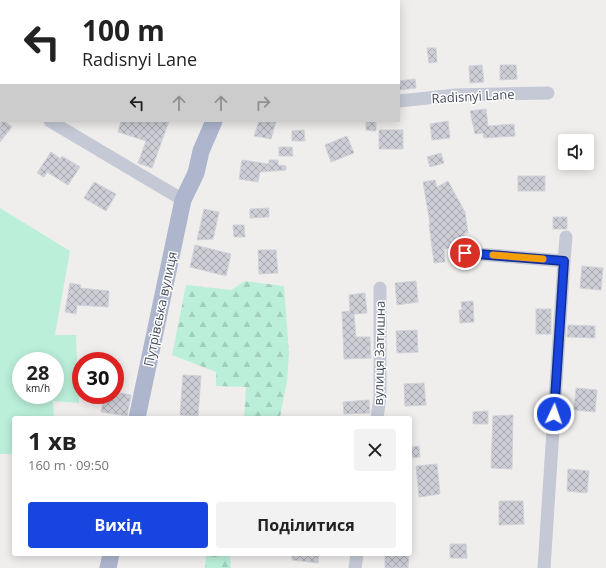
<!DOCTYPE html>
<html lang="uk">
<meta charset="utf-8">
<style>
:root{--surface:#fff;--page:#f2f2f2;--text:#222;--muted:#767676;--accent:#1845e0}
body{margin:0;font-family:"Open Sans",sans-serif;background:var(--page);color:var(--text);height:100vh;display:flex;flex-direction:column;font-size:15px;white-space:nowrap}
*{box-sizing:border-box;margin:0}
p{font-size:13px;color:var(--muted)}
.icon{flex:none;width:22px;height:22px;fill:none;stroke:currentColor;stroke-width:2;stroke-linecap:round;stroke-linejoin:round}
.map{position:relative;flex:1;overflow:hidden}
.side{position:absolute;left:12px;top:416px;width:400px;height:140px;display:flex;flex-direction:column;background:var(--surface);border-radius:4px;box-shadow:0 2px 10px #0003}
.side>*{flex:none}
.hud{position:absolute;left:0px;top:0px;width:400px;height:122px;box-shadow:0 2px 10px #0003;background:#fff;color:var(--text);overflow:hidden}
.tools{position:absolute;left:558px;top:134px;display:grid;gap:8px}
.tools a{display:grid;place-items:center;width:36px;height:36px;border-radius:4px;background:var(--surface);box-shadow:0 2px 10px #0003;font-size:20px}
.speed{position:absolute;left:12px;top:352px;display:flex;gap:8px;font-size:20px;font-weight:700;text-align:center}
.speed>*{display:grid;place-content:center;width:52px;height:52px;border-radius:50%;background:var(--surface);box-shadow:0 2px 10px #0003;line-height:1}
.speed small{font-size:10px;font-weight:400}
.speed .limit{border:6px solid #d22;background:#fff;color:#111}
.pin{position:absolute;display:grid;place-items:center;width:34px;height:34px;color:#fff;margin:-17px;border:2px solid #fff;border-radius:50%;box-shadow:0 1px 4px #0007}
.me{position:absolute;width:44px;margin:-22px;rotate:3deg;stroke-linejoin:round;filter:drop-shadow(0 0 3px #0008)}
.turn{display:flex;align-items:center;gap:14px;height:84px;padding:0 16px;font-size:18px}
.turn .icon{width:52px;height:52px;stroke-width:2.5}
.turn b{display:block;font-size:28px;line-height:34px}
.lanes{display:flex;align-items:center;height:38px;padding:0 16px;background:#0003;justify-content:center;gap:20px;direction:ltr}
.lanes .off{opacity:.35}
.round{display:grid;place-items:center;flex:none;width:42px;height:42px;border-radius:4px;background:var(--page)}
.overview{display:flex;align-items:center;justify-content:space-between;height:68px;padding:0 16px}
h1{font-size:24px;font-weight:700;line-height:30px}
.action{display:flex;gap:8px;margin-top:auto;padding:8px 16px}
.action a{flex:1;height:46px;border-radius:4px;background:var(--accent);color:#fff;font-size:16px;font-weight:700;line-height:46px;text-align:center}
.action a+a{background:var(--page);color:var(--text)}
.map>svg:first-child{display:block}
.forest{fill:url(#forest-firs)}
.garden{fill:#bbefda;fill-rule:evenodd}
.building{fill:url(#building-cross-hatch);stroke:#d1d2d9}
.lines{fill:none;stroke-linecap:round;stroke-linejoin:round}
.minor{stroke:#c4c9d5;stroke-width:13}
.major{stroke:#adb6cd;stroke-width:17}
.route-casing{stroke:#102d92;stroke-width:10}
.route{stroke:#1845e0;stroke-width:7}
.slow{stroke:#f59e0b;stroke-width:7}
.labels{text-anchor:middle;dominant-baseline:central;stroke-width:3;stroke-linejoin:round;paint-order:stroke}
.street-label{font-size:13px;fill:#464c5b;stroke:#fff}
</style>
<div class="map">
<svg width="606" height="568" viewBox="0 0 606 568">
<defs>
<pattern id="forest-firs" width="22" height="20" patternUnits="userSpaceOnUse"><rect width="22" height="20" fill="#bbefda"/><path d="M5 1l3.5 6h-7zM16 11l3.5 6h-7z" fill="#a2cfbd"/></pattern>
<pattern id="building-cross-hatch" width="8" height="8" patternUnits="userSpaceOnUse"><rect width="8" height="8" fill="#cdced5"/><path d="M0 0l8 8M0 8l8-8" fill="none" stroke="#a8a9b0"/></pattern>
</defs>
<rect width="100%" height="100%" fill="#f0eeed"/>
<g class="forest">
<polygon points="245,281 284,286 289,353 287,381 280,417 276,418 244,418 246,387 216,386 216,372 172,355 186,285 231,290"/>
<polygon points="206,554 231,554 230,555 231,568 205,568"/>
</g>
<path class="garden" d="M 0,208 L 70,251 L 55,335 L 76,335 L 79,403 L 53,401 L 54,418 L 14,418 L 14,454 L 0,454 ZM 21,361 L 55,361 L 55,395 L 21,395 Z"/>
<g class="building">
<polygon points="427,48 436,48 437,62 429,63"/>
<polygon points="482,65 484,82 470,83 469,66"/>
<polygon points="500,65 516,65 517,79 500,80"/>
<polygon points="415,79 416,88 399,90 399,81"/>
<polygon points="486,109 488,126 514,124 515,136 484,138 483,133 475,134 470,111"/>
<polygon points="0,118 1,121 4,121 12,127 0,142"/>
<polygon points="121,121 169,121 152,168 138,163 146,141 118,132"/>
<polygon points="259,121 276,121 271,139 254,136"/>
<polygon points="366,121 376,121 376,131 366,130"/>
<polygon points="448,121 450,138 432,140 430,124"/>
<polygon points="304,130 305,141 292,141 292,131"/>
<rect x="379" y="130" width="24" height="19"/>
<polygon points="347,136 354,153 331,162 325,145"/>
<polygon points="279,147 292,147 293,156 279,156"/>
<polygon points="51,152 61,159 62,156 80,167 68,185 47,172 44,177 37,173"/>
<polygon points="441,153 444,163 430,167 427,157"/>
<polygon points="242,160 269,164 269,160 278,160 278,165 286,166 286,170 260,172 258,182 239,179"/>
<rect x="518" y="176" width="27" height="15"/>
<polygon points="435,180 437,187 448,181 465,212 468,233 464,233 465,245 444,249 445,262 434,263 429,224 430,223 423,182"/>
<polygon points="94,182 116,194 106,211 84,198"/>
<polygon points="269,208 269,217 250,218 250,209"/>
<polygon points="204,209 219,212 213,239 197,240"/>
<rect x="553" y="217" width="14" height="12"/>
<polygon points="233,225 244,225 245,237 234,237"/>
<polygon points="195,245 231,254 226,276 190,267"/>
<polygon points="258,250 276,250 278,273 259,274"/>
<polygon points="582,266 603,268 601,290 580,288"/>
<polygon points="416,281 418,302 397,305 395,283"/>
<polygon points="70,283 81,285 80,288 109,291 108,307 77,305 76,314 65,312"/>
<polygon points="365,293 367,313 354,314 356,337 370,337 371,358 344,359 342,312 350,311 349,295"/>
<polygon points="473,301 474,322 460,323 459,310 462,310 461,302"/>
<rect x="536" y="309" width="15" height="25"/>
<polygon points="568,325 595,326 595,338 567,337"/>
<polygon points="417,330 418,352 397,353 396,331"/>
<polygon points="183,375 201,376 198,416 180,415"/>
<polygon points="424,383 426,405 405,406 404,384"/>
<polygon points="576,388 597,390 595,412 574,410"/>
<polygon points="115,392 131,395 127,416 101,412 104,395 115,395"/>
<polygon points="369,400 370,413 344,414 343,402"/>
<polygon points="488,411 488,424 473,424 473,412"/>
<polygon points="513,415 512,469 491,468 493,416"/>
<polygon points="419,446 420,457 410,458 410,447"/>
<polygon points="437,464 440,494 419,497 416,466"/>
<polygon points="568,469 589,471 587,493 567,491"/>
<polygon points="499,501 523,501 524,524 499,525"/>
<polygon points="450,544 466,544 467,558 450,558"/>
<polygon points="292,554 319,554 318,563 292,560"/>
<polygon points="385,554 409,554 408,568 385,568"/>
</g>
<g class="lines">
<g class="minor">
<polyline points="0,91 1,92"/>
<polyline points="399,101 456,95 548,93"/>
<polyline points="50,121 183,200"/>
<polyline points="465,253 564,261 566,237"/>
<polyline points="377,418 380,397 380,288"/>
<polyline points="355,568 357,554"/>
<polyline points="544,568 564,261"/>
</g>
<g class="major">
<polyline points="269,1 269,0"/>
<polyline points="137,418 183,200 196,173 201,151 214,121"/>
<polyline points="108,568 111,554"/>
</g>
</g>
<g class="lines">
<defs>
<polyline id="route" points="465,253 564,261 554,414"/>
</defs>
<use href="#route" class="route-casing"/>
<use href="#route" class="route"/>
<polyline class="slow" points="493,255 543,259"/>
</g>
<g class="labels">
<g class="street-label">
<text transform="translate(473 96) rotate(-3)">Radisnyi Lane</text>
<text transform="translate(160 309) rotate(-78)">Путрівська вулиця</text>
<text transform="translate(379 353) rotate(-89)">вулиця Затишна</text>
</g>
</g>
</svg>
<div class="tools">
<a><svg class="icon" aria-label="sound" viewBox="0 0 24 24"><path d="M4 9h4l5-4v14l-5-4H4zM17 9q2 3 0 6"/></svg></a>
</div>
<div class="speed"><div>28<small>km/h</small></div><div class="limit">30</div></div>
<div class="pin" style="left:465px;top:253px;background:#d93025"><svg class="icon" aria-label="arrive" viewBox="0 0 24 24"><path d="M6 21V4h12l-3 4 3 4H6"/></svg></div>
<svg class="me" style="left:554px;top:414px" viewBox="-20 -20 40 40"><circle r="17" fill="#1845e0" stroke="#fff" stroke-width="3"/><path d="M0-11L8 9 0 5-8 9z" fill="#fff"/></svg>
<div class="hud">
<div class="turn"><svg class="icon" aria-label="left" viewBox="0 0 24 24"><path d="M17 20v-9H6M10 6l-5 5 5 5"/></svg><div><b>100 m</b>Radisnyi Lane</div></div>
<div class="lanes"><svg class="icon" aria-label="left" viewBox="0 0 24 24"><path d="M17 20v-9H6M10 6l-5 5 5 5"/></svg><svg class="icon off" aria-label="ahead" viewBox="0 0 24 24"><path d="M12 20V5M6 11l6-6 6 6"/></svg><svg class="icon off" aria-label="ahead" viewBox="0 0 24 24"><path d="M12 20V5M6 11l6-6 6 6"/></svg><svg class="icon off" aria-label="right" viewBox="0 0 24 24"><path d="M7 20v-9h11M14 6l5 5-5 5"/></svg></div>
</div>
<section class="side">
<div class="overview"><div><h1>1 хв</h1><p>160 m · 09:50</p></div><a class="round"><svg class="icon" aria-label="close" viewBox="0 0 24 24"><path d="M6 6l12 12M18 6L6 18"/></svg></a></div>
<div class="action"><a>Вихід</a><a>Поділитися</a></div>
</section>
</div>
